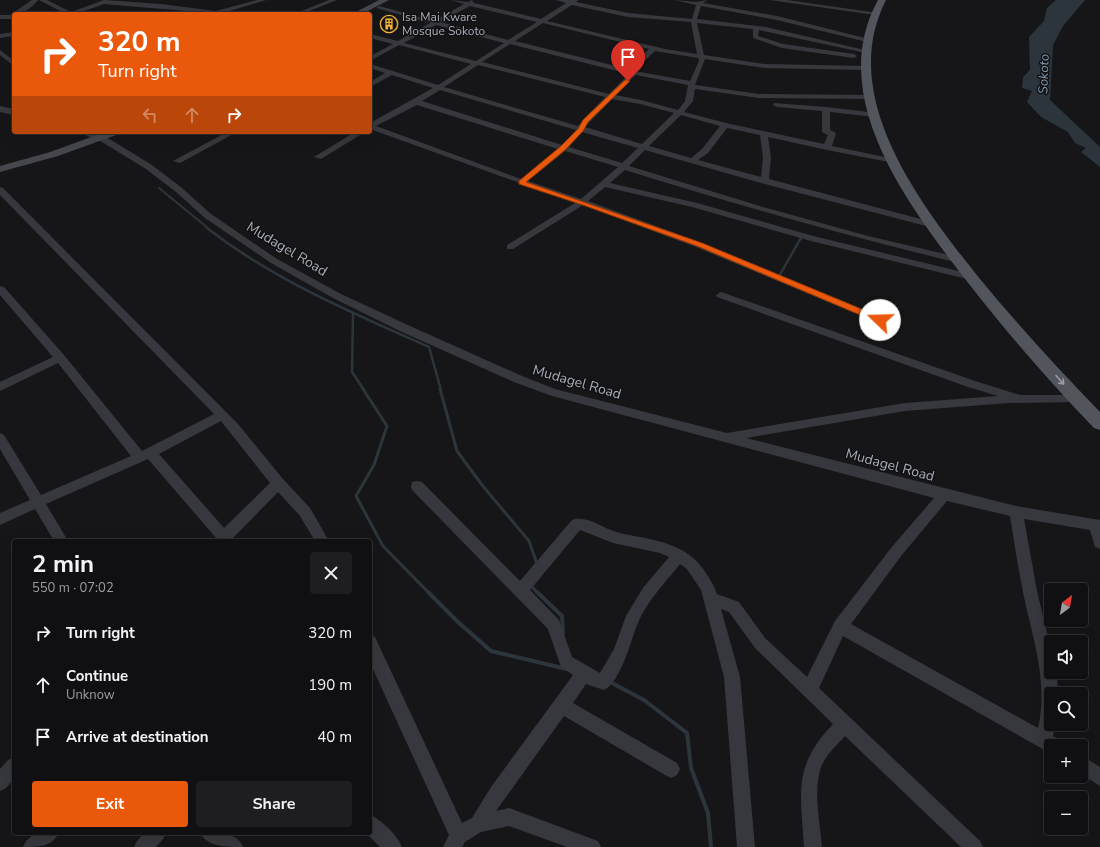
<!DOCTYPE html>
<meta charset="utf-8">
<style>
:root{--surface:#101012;--page:#1e1e20;--text:#f1f3f6;--muted:#9c9d9f;--line:#303032;--accent:#ea580c}
body{margin:0;font-family:"Nunito Sans",sans-serif;background:var(--page);color:var(--text);height:100vh;display:flex;flex-direction:column;font-size:15px;white-space:nowrap}
*{box-sizing:border-box;margin:0}
p{font-size:13px;color:var(--muted)}
.icon{flex:none;width:22px;height:22px;fill:none;stroke:currentColor;stroke-width:2;stroke-linecap:round;stroke-linejoin:round}
.map{position:relative;flex:1;overflow:hidden}
.sheet{position:absolute;left:12px;top:539px;width:360px;height:296px;display:flex;flex-direction:column;background:var(--surface);border-radius:4px;box-shadow:0 4px 16px #0002,0 0 0 1px var(--line)}
.sheet>*{flex:none}
.hud{position:absolute;left:12px;top:12px;width:360px;height:122px;border-radius:4px;box-shadow:0 4px 16px #0002,0 0 0 1px var(--line);background:#ea580c;color:#fff;overflow:hidden}
.needle{width:26px;rotate:31deg}
.tools{position:absolute;left:1044px;top:583px;display:grid;gap:8px}
.tools a{display:grid;place-items:center;width:44px;height:44px;border-radius:4px;background:var(--surface);box-shadow:0 4px 16px #0002,0 0 0 1px var(--line);font-size:20px}
.pin{position:absolute;display:grid;place-items:center;width:34px;height:34px;color:#fff;margin:-41px -17px;border-radius:50% 50% 50% 0;rotate:-45deg;box-shadow:0 0 4px #0007}
.pin .icon{rotate:45deg}
.me{position:absolute;width:44px;margin:-22px;rotate:291deg;stroke-linejoin:round;filter:drop-shadow(0 0 3px #0008)}
.turn{display:flex;align-items:center;gap:14px;height:84px;padding:0 20px;font-size:18px}
.turn .icon{width:52px;height:52px;stroke-width:2.5}
.turn b{display:block;font-size:28px;line-height:34px}
.lanes{display:flex;align-items:center;height:38px;padding:0 20px;background:#0003;justify-content:center;gap:20px;direction:ltr}
.lanes .off{opacity:.35}
.round{display:grid;place-items:center;flex:none;width:42px;height:42px;border-radius:4px;background:var(--page)}
.head{display:flex;align-items:center;justify-content:space-between;height:68px;padding:0 20px}
h1{font-size:24px;font-weight:700;line-height:30px}
.primary-button{display:flex;gap:8px;margin-top:auto;padding:8px 20px}
.primary-button a{flex:1;height:46px;border-radius:4px;background:var(--accent);color:#fff;font-size:16px;font-weight:700;line-height:46px;text-align:center}
.primary-button a+a{background:var(--page);color:var(--text)}
ul{padding:0;list-style:none}
li{display:flex;align-items:center;gap:12px;height:52px;padding:0 20px}
li div{flex:1}
li b{display:block;font-size:15px}
li em{font-style:normal}
.map>svg:first-child{display:block}
.water{fill:#2c353c}
.lines{fill:none;stroke-linecap:round;stroke-linejoin:round}
.stream-far3{stroke:#2c353c;stroke-width:2}
.stream-far2{stroke:#2c353c;stroke-width:2.5}
.stream-far1{stroke:#2c353c;stroke-width:3}
.stream{stroke:#2c353c;stroke-width:4}
.minor{fill:#37383d;fill-rule:evenodd}
.tertiary{fill:#37383d;fill-rule:evenodd}
.secondary{fill:#45474d;fill-rule:evenodd}
.primary{fill:#53555c;fill-rule:evenodd}
.oneway{stroke:#979ba6}
.route{fill:#ea580c;stroke:#983908}
.labels{text-anchor:middle;dominant-baseline:central;stroke-width:3;stroke-linejoin:round;paint-order:stroke}
.far-poi-label{font-size:12px;fill:#a8adb8;stroke:#111113;text-anchor:start}
.far-water-label{font-size:13px;font-style:italic;fill:#7f9bb3;stroke:#111113}
.street-label{font-size:14px;fill:#a8adb8;stroke:#111113}
</style>
<div class="map">
<svg width="1100" height="847" viewBox="0 0 1100 847">
<rect width="100%" height="100%" fill="#161618"/>
<polygon class="water" points="1056,0 1085,0 1063,26 1053,45 1050,100 1100,147 1100,167 1081,152 1086,148 1075,143 1068,132 1041,117 1027,102 1032,91 1022,88 1023,77 1030,70 1029,37 1044,21 1047,8"/>
<g class="lines">
<polyline class="stream-far3" points="159,188 209,229"/>
<g class="stream-far2">
<path d="M 207,228 C 274,280 352,313 429,347 L 441,390"/>
<polyline points="778,278 802,236"/>
<polyline points="353,313 352,372 364,390"/>
</g>
<g class="stream-far1">
<polyline points="363,389 387,426 374,465 356,496 383,546 429,593"/>
<polyline points="440,389 457,451 482,485 529,541 537,564"/>
<polyline points="533,585 532,587 538,593"/>
</g>
<g class="stream">
<polyline points="428,592 457,621 491,651 567,669"/>
<polyline points="537,592 562,616 563,634"/>
<polyline points="610,682 644,700 687,733 691,768 708,813 711,847"/>
</g>
<g class="minor">
<path d="M 32,0 L 38,0 C 33,7 23,14 14,14 L 14,19 L 0,19 L 0,15 L 13,15 L 13,13 Z"/>
<polygon points="39,0 47,0 71,12 104,0 161,4 216,11 257,0 266,0 220,14 104,4 76,14 66,14"/>
<polygon points="329,0 337,0 302,14 294,14"/>
<path d="M 451,0 L 468,2 L 472,0 L 474,3 L 541,19 L 566,3 L 556,0 L 578,0 L 576,2 L 628,13 L 692,19 L 696,5 L 675,0 L 697,2 L 707,0 L 703,3 L 777,16 L 869,39 L 870,40 L 867,42 L 777,20 L 701,6 L 697,19 L 766,27 L 869,51 L 866,53 L 759,30 L 758,36 L 783,44 L 854,54 L 857,56 L 854,58 L 782,48 L 753,38 L 753,29 L 697,23 L 704,55 L 764,64 L 865,66 L 868,68 L 865,70 L 764,68 L 705,59 L 695,85 L 759,94 L 870,95 L 874,97 L 870,99 L 759,98 L 695,89 L 693,101 L 684,112 L 726,123 L 824,144 L 828,135 L 822,132 L 822,111 L 777,107 L 773,105 L 774,103 L 826,107 L 877,113 L 877,117 L 874,117 L 830,112 L 830,130 L 836,133 L 832,146 L 894,159 L 894,163 L 827,150 L 768,137 L 771,157 L 769,179 L 932,222 L 932,226 L 926,226 L 761,183 L 645,150 L 629,166 L 763,207 L 868,236 L 958,257 L 960,259 L 958,261 L 955,262 C 843,235 734,204 625,170 L 610,183 L 697,203 L 817,237 L 971,274 L 976,277 L 971,280 L 811,241 L 692,207 L 605,187 L 588,201 L 702,243 L 884,318 L 885,320 L 880,323 L 876,322 L 696,247 L 583,205 L 513,249 L 507,249 L 507,245 L 575,203 L 370,129 L 370,123 L 433,88 L 392,75 L 370,87 L 370,82 L 385,73 L 370,68 L 370,64 L 438,85 L 471,64 L 399,45 L 370,61 L 370,56 L 393,44 L 370,38 L 370,34 L 398,41 L 430,23 L 376,8 L 379,6 L 434,21 L 464,4 ZM 572,5 L 628,17 L 691,22 L 697,54 L 665,49 L 547,21 ZM 470,6 L 537,22 L 508,40 L 440,22 ZM 543,23 L 649,49 L 628,69 L 515,41 ZM 436,25 L 504,43 L 476,61 L 404,43 ZM 510,44 L 629,74 L 609,94 L 482,62 ZM 655,51 L 698,58 L 699,61 L 690,81 L 634,71 ZM 478,65 L 605,97 L 578,126 L 444,87 ZM 636,75 L 688,85 L 685,101 L 678,110 L 641,100 L 615,95 ZM 440,90 L 576,130 L 562,145 L 422,101 ZM 612,99 L 640,104 L 674,113 L 642,144 L 585,127 ZM 417,105 L 558,149 L 521,179 L 376,126 ZM 681,115 L 720,126 L 702,149 L 691,158 L 649,146 ZM 727,128 L 760,135 L 763,157 L 761,177 L 698,160 L 708,153 ZM 582,132 L 638,148 L 622,163 L 569,147 ZM 565,151 L 618,167 L 581,199 L 528,181 Z"/>
<polygon points="770,0 787,0 878,13 875,15"/>
<polygon points="14,32 14,36 0,38 0,34"/>
<polygon points="0,50 14,61 14,66 0,55"/>
<polygon points="227,132 237,132 180,163 173,161"/>
<polygon points="355,132 365,132 321,159 314,157"/>
<path d="M 97,135 L 103,135 L 152,165 L 182,188 L 211,214 L 277,259 L 341,294 L 410,326 L 522,376 L 555,389 L 727,433 L 905,403 L 998,396 L 968,387 L 717,297 L 716,295 L 721,292 L 975,381 L 1020,395 L 1080,395 L 1082,398 L 1080,401 L 1076,402 L 1009,403 L 905,411 L 746,438 L 1016,506 L 1100,520 L 1100,549 L 1095,547 L 1090,530 L 1024,519 L 1037,591 L 1051,649 L 1051,672 L 1057,673 L 1058,694 L 1051,694 L 1051,724 L 1056,724 L 1053,736 L 1060,740 L 1062,746 L 1051,746 L 1051,753 L 1048,752 L 843,636 L 819,688 L 980,841 L 983,847 L 961,847 L 845,736 C 837,745 826,755 821,767 C 813,791 820,822 822,847 L 804,847 C 801,793 792,767 833,724 L 755,648 L 729,612 L 721,609 L 740,677 L 755,847 L 737,847 L 724,677 L 701,590 L 687,569 L 680,564 C 665,583 646,602 637,625 C 631,641 620,683 604,690 L 586,684 L 573,703 L 677,763 L 680,769 L 677,775 L 671,778 L 665,775 L 564,716 L 496,811 L 509,808 L 598,841 L 601,847 L 567,847 L 509,826 L 481,832 L 465,842 L 462,847 L 443,847 L 449,835 L 372,667 L 370,661 L 370,635 L 375,637 L 462,823 L 472,818 L 491,787 L 573,675 L 561,667 L 548,629 L 412,490 L 411,486 L 412,482 L 417,481 L 422,482 L 520,581 L 572,520 C 587,515 602,528 616,532 C 648,540 683,540 704,570 C 709,578 714,585 717,594 L 739,602 L 765,638 L 807,677 L 835,621 L 891,548 L 934,498 L 552,396 L 514,382 L 402,332 L 333,298 L 271,263 L 205,218 L 176,192 L 146,169 L 97,139 ZM 947,501 L 1010,516 C 1014,541 1018,567 1023,592 C 1032,637 1049,682 1038,728 L 851,624 L 901,556 ZM 580,530 L 613,543 L 660,553 L 669,557 L 643,588 L 626,616 L 614,649 L 600,673 L 572,657 L 559,620 L 530,590 Z"/>
<path d="M 0,187 L 3,188 L 238,424 L 283,479 L 310,508 L 329,541 L 315,541 L 300,516 L 278,492 L 233,538 L 234,541 L 216,541 L 217,539 L 148,459 L 46,504 L 68,541 L 54,541 L 35,509 L 0,525 L 0,513 L 30,500 L 0,449 L 0,433 L 4,435 L 41,495 L 131,456 L 58,363 L 0,391 L 0,382 L 53,357 L 0,295 L 0,286 L 4,287 L 64,355 L 142,451 L 214,414 L 0,195 ZM 221,421 L 270,483 L 224,528 L 159,454 Z"/>
<polygon points="1081,755 1100,767 1100,786 1081,774"/>
<polygon points="14,757 14,779 6,788 0,791 0,769 8,760"/>
<path d="M 370,815 C 382,820 397,835 402,847 L 380,847 L 366,833 L 370,833 Z"/>
<path d="M 35,833 L 59,833 C 52,847 38,847 23,847 L 26,841 Z"/>
<polygon points="144,833 166,833 163,839 156,847 134,847 137,841"/>
<path d="M 200,833 C 216,833 236,830 243,847 C 227,847 207,847 200,833 Z"/>
</g>
<g class="tertiary">
<polygon points="0,106 14,109 14,115 0,112"/>
<polygon points="80,132 93,132 99,134 102,138 97,141"/>
</g>
<g class="secondary">
<polygon points="379,0 389,0 362,14 352,14"/>
<polygon points="105,132 120,132 119,134 58,156 0,172 0,166 50,152"/>
</g>
<path class="primary" d="M 878,0 L 886,0 C 836,97 922,206 980,279 C 1018,325 1058,369 1100,412 L 1100,430 L 1094,428 C 1050,382 1008,334 969,284 C 911,209 824,98 878,0 Z"/>
</g>
<defs><path id="oneway-shaft" d="M-6 0H5M1.5-3L5.5 0L1.5 3" fill="none" stroke-width="1.6" stroke-linecap="round" stroke-linejoin="round"/></defs>
<use class="oneway" href="#oneway-shaft" transform="translate(1060 380) rotate(48)"/>
<polygon class="route" points="626,79 630,81 588,122 583,131 565,150 526,182 702,243 883,318 883,322 877,322 697,246 580,204 519,184 519,181 560,147 578,129 583,120"/>
<defs>
<symbol id="building-ring" viewBox="-11 -11 22 22"><circle r="9.5" fill="#111113" stroke="#f2b134" stroke-width="1.5"/><path d="M-4-6H4V6H1V3H-1V6H-4ZM-2.5-4.3h1.7v1.8h-1.7ZM.8-4.3h1.7v1.8H.8ZM-2.5-1h1.7V.8h-1.7ZM.8-1h1.7V.8H.8Z" fill="#f2b134"/></symbol>
</defs>
<g fill-rule="evenodd">
<use href="#building-ring" x="379" y="14" width="20" height="20"/>
</g>
<g class="labels">
<g class="far-poi-label">
<text x="402" y="17">Isa Mai Kware<tspan x="402" dy="14">Mosque Sokoto</tspan></text>
</g>
<g class="far-water-label">
<text transform="translate(1044 74) rotate(-88)">Sokoto</text>
</g>
<g class="street-label">
<text transform="translate(287 249) rotate(31)">Mudagel Road</text>
<text transform="translate(577 382) rotate(16)">Mudagel Road</text>
<text transform="translate(890 465) rotate(15)">Mudagel Road</text>
</g>
</g>
</svg>
<div class="tools">
<a><svg class="needle" viewBox="-14 -14 28 28"><path d="M0-13l5 13h-10z" fill="#e53935"/><path d="M0 13l5-13h-10z" fill="#9c9d9f"/></svg></a>
<a><svg class="icon" aria-label="sound" viewBox="0 0 24 24"><path d="M4 9h4l5-4v14l-5-4H4zM17 9q2 3 0 6"/></svg></a>
<a><svg class="icon" aria-label="search" viewBox="0 0 24 24"><circle cx="10" cy="10" r="6"/><path d="M15 15l6 6"/></svg></a>
<a>+</a>
<a>−</a>
</div>
<div class="pin" style="left:628px;top:81px;background:#d93025"><svg class="icon" aria-label="arrive" viewBox="0 0 24 24"><path d="M6 21V4h12l-3 4 3 4H6"/></svg></div>
<svg class="me" style="left:880px;top:320px" viewBox="-20 -20 40 40"><circle r="19" fill="#fff"/><path d="M0-13L10 11 0 6-10 11z" fill="#ea580c"/></svg>
<div class="hud">
<div class="turn"><svg class="icon" aria-label="right" viewBox="0 0 24 24"><path d="M7 20v-9h11M14 6l5 5-5 5"/></svg><div><b>320 m</b>Turn right</div></div>
<div class="lanes"><svg class="icon off" aria-label="left" viewBox="0 0 24 24"><path d="M17 20v-9H6M10 6l-5 5 5 5"/></svg><svg class="icon off" aria-label="ahead" viewBox="0 0 24 24"><path d="M12 20V5M6 11l6-6 6 6"/></svg><svg class="icon" aria-label="right" viewBox="0 0 24 24"><path d="M7 20v-9h11M14 6l5 5-5 5"/></svg></div>
</div>
<section class="sheet">
<div class="head"><div><h1>2 min</h1><p>550 m · 07:02</p></div><a class="round"><svg class="icon" aria-label="close" viewBox="0 0 24 24"><path d="M6 6l12 12M18 6L6 18"/></svg></a></div>
<ul>
<li><svg class="icon" aria-label="right" viewBox="0 0 24 24"><path d="M7 20v-9h11M14 6l5 5-5 5"/></svg><div><b>Turn right</b></div><em>320 m</em></li>
<li><svg class="icon" aria-label="ahead" viewBox="0 0 24 24"><path d="M12 20V5M6 11l6-6 6 6"/></svg><div><b>Continue</b><p>Unknow</p></div><em>190 m</em></li>
<li><svg class="icon" aria-label="arrive" viewBox="0 0 24 24"><path d="M6 21V4h12l-3 4 3 4H6"/></svg><div><b>Arrive at destination</b></div><em>40 m</em></li>
</ul>
<div class="primary-button"><a>Exit</a><a>Share</a></div>
</section>
</div>
